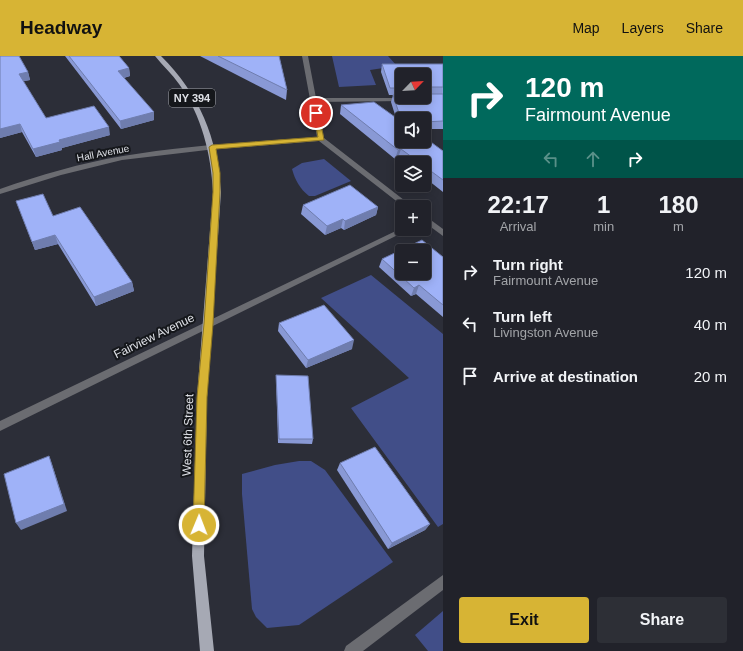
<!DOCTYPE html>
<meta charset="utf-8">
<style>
:root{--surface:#21222a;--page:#2d2f36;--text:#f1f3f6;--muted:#a2a4a8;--line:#3e3f47;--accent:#d7b434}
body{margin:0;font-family:Arial,sans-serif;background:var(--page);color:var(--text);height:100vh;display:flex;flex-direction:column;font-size:15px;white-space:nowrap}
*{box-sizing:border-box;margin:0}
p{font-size:13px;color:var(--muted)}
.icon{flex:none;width:22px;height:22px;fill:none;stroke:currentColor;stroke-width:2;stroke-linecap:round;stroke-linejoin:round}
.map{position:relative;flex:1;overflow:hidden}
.details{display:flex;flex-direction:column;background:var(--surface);width:300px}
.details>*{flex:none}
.top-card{background:#00695c;color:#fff;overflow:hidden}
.needle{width:26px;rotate:65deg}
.buttons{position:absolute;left:395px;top:12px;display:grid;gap:8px}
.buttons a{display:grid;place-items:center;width:36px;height:36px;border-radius:4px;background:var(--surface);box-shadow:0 2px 10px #0003,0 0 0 1px var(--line);font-size:20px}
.pin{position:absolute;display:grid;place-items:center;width:34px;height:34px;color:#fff;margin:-17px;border:2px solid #fff;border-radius:50%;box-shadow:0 1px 4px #0007}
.me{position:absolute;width:44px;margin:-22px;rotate:1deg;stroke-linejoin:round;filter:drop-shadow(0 0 3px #0008)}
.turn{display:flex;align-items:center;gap:14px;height:84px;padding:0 16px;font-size:18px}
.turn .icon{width:52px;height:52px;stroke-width:2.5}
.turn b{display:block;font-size:28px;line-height:34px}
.lanes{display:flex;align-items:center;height:38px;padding:0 16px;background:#0003;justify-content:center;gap:20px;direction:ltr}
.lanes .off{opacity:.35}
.eta{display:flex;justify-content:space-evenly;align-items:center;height:68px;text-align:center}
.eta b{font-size:24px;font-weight:600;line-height:28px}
.cta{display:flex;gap:8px;margin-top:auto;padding:8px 16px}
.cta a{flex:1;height:46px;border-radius:4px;background:var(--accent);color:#111;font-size:16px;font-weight:600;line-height:46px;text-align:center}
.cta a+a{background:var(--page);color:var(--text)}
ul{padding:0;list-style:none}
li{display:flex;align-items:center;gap:12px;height:52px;padding:0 16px}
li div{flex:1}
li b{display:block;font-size:15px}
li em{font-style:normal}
header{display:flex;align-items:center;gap:24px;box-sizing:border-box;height:56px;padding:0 20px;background:var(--accent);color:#111}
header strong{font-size:19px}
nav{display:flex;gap:22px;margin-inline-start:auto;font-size:14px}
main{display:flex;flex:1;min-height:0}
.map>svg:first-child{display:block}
.green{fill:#414e88}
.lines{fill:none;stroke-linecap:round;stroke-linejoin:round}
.minor{fill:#6b6c71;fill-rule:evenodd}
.major{fill:#a6a9b4;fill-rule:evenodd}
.wall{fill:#8999d5;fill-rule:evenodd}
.shaded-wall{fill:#6f7dae}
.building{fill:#9fb2f8;stroke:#6f7dae;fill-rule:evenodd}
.route{fill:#d7b434;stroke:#8c7522}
.labels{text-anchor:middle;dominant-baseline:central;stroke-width:4;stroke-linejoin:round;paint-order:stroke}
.far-street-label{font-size:10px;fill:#dfe1e7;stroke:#15171b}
.shield{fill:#15171b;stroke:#a2a4aa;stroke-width:1}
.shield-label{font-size:11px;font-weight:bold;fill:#dfe1e7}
.street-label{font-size:12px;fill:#dfe1e7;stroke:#15171b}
</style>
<header>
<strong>Headway</strong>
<nav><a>Map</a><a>Layers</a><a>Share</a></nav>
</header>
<main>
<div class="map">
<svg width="443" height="595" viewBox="0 0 443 595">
<rect width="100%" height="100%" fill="#2c2e38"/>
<g class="green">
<polygon points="332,0 388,0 397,10 370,14 376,29 339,31"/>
<path d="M 324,103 L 351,125 L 315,140 L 309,140 C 300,133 295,124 292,113 L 302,107 Z"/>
<polygon points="371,219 443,278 443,468 438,471 351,352 409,322 321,242"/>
<polygon points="299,405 311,405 325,414 393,506 299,569 267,572 256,561 252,553 242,438 242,418 275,409"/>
<polygon points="443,555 443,595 428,595 415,579"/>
</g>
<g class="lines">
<g class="minor">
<path d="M 302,0 L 308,0 L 316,42 L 406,42 L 407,43 L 404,45 L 317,46 L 324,82 L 413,151 L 404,151 L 319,85 L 207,94 L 122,104 L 61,119 L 0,138 L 0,133 C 40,119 81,107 123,100 C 187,89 252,86 317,81 Z"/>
<polygon points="424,159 443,173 443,180 424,166"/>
<polygon points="402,172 402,173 410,173 0,375 0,365"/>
<polygon points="443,519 443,534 363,595 344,595 346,590"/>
</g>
<path class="major" d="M 155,0 L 161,0 C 200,39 217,81 221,136 L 207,341 L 204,500 L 214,595 L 200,595 L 192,500 L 197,341 L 213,136 C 211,98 202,60 179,28 C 172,18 163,10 155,0 Z"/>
</g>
<g class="wall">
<polygon points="0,0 28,16 30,24 23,25 46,62 110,79 62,92 62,94 36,101 22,76 0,82"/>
<polygon points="65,0 119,0 129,12 130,20 124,22 154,64 121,73"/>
<polygon points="200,0 279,0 287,34 286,44"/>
<path d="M 382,8 L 443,8 L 443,73 L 424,73 L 424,63 L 402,63 L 402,85 L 443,95 L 443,136 L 424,121 L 424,107 L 405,107 L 398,102 L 395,103 L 340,58 L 341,49 L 396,62 L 391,46 L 393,39 L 389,39 L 381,16 ZM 402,19 L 424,19 L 424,41 L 402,41 Z"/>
<polygon points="16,145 53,160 132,226 134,235 96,250 58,188 35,194"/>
<polygon points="303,149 378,151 376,159 344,174 341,172 325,179 301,158"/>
<polygon points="443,201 443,261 416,238 411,240 379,211 382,203"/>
<polygon points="279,267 352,293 306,312 278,275"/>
<polygon points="276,319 313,383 312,388 278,387 276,323"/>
<polygon points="340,407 430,468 425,474 388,493 337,414"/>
</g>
<g class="shaded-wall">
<polygon points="129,12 130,20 119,23 118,15"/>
<polygon points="28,16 30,24 21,26 19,18"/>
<polygon points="154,56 154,64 121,73 120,65"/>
<polygon points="20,68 22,76 0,82 0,73"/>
<polygon points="109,71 110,79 62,92 62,94 36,101 33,93 59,84"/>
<polygon points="401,93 398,102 395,103 398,94"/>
<polygon points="378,151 376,159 344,174 345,165"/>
<polygon points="343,163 341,172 325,179 327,170"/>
<polygon points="55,179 58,188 35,194 32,186"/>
<polygon points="132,226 134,235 96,250 94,241"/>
<polygon points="419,229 416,238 411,240 414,232"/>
<polygon points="354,284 352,293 306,312 308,304"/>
<polygon points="49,400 52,408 67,455 21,474 16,467"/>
<polygon points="430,468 425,474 388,493 392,487"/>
</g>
<g class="building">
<polygon points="0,0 19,0 28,16 19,18 46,62 94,50 109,71 59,84 60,86 33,93 20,68 0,73"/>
<polygon points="69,0 119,0 129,12 118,15 154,56 120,65"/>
<polygon points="218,0 279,0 287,34"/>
<polygon points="382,8 443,8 443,31 424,31 424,19 402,19 402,32 390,32"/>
<polygon points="424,38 443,38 443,65 424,66 424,63 402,63 402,66 393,39 402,39 402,41 424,41"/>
<polygon points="374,46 402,66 402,85 424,85 424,81 443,95 443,124 424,110 424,107 420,107 401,93 398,94 341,49"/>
<polygon points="350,129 378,151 345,165 343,163 327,170 303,149"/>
<polygon points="43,138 53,160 80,151 132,226 94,241 55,179 32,186 16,145"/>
<path d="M 422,184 L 443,201 L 443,249 L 419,229 L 414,232 L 382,203 ZM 402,195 L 424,195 L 424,217 L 402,217 Z"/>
<polygon points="324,249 354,284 308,304 279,267"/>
<polygon points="276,319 308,320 313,383 279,383"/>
<polygon points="375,391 430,468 392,487 340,407"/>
<polygon points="49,400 64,448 16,467 4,418"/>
</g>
<polygon class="route" points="316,55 319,57 324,84 216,93 220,117 220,136 213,268 207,341 204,469 203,472 199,474 195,472 193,469 197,341 204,268 213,136 213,117 209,91 212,89 318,81 313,57"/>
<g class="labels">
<g class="far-street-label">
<text transform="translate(103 97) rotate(-11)">Hall Avenue</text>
</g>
<rect class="shield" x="169" y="33" width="46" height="18" rx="3"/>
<g class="shield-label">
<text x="192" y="42">NY 394</text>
</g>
<g class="street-label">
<text transform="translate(154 280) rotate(-26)">Fairview Avenue</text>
<text transform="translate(188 379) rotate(-88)">West 6th Street</text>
</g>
</g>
</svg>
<div class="buttons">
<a><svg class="needle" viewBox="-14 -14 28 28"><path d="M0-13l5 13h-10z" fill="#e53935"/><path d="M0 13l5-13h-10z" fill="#a2a4a8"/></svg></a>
<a><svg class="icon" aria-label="sound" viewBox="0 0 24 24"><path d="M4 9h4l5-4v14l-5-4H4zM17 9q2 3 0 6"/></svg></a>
<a><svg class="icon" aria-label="layers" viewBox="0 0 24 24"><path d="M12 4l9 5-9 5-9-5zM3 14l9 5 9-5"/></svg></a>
<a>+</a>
<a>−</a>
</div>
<div class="pin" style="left:316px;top:57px;background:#d93025"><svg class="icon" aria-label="arrive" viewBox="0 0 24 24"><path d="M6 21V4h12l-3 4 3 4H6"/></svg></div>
<svg class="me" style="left:199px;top:469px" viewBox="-20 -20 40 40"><circle r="17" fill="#d7b434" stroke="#fff" stroke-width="3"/><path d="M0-11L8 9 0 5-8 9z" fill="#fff"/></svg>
</div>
<section class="details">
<div class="top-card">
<div class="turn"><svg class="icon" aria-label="right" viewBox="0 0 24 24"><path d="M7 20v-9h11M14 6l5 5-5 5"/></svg><div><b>120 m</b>Fairmount Avenue</div></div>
<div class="lanes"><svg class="icon off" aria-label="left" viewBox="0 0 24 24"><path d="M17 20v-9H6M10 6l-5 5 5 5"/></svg><svg class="icon off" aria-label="ahead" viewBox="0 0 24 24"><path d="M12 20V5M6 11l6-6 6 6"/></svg><svg class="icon" aria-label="right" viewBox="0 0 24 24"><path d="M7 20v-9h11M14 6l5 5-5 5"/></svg></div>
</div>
<div class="eta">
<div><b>22:17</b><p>Arrival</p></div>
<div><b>1</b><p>min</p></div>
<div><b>180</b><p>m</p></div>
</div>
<ul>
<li><svg class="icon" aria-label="right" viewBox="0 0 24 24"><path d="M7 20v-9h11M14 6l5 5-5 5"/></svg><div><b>Turn right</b><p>Fairmount Avenue</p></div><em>120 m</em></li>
<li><svg class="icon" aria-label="left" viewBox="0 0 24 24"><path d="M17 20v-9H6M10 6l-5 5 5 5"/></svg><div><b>Turn left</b><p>Livingston Avenue</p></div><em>40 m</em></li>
<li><svg class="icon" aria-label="arrive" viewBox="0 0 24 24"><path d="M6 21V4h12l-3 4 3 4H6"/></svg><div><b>Arrive at destination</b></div><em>20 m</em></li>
</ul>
<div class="cta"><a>Exit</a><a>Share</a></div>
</section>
</main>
